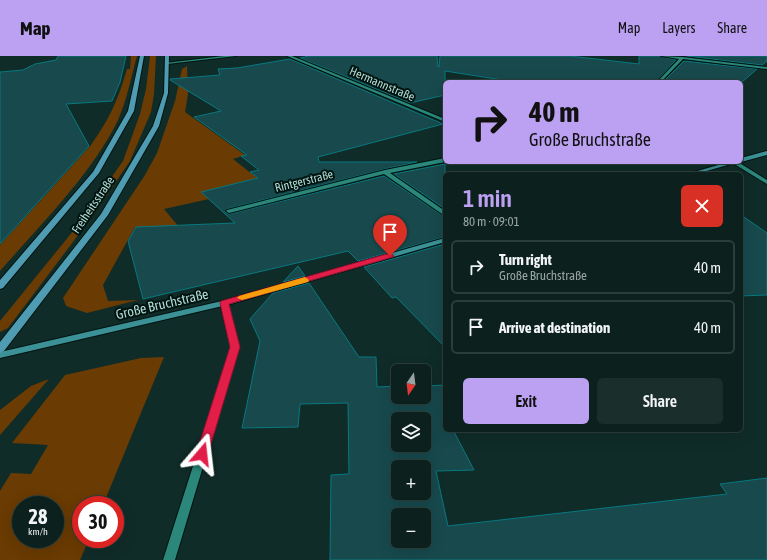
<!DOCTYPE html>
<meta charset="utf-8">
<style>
:root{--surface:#0c211e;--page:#1a2e2b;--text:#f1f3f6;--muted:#9aa3a4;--line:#2c3e3c;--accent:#bca0f2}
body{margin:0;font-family:"Asap Condensed",sans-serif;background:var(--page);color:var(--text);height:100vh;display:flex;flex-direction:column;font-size:15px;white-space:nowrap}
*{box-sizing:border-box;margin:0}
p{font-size:13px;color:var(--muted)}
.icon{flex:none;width:22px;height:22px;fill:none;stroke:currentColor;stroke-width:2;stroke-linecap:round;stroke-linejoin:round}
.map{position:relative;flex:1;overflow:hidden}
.side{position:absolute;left:443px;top:116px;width:300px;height:260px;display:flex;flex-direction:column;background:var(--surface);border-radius:6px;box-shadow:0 4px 16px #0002,0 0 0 1px var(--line)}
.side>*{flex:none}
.hud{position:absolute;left:443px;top:24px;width:300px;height:84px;border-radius:6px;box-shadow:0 4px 16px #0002,0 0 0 1px var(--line);background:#bca0f2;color:#111;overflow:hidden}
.needle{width:26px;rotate:194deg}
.fabs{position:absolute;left:391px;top:308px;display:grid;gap:8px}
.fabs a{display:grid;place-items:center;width:40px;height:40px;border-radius:6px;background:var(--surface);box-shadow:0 4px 16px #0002,0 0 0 1px var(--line);font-size:20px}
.speed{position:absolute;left:12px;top:440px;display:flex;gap:8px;font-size:20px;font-weight:700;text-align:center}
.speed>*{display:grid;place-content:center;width:52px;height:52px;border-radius:50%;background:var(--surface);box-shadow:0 4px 16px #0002,0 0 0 1px var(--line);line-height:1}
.speed small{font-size:10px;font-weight:400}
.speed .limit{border:6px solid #d22;background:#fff;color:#111}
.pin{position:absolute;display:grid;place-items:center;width:34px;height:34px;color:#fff;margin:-41px -17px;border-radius:50% 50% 50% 0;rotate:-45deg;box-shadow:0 0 4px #0007}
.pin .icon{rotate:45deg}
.me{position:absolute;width:44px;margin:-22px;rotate:17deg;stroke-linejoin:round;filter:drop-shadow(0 0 3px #0008)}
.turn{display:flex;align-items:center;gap:14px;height:84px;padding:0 20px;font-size:18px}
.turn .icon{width:52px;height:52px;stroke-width:2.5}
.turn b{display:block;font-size:28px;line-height:34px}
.round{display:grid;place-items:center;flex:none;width:42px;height:42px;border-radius:6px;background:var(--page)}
.head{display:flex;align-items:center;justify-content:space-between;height:68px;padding:0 20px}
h1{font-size:24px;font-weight:600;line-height:30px;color:var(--accent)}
.cta{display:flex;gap:8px;margin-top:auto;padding:8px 20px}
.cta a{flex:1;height:46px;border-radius:6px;background:var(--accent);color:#111;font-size:16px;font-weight:600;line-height:46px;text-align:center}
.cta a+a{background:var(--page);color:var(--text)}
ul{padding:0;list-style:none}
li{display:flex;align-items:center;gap:12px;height:54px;margin:0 8px 6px;padding:0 12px;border:2px solid var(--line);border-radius:6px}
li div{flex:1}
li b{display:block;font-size:15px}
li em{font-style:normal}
header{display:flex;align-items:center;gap:24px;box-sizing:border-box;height:56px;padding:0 20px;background:var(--accent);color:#111}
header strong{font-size:19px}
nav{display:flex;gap:22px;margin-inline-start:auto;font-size:14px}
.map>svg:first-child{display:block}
.green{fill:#6a3b02;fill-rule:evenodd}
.building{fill:#17494d;stroke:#087980;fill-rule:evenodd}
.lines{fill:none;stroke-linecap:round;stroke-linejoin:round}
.minor-casing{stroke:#001411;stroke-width:2}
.secondary-casing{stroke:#001411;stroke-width:2}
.primary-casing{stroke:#001411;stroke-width:2}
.minor{fill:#2a877a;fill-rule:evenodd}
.secondary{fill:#3c9196;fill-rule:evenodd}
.primary{fill:#4f9bb2;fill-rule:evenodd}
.route{fill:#e11d48;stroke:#92132f}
.slow{fill:#f59e0b}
.labels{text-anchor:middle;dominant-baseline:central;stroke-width:4;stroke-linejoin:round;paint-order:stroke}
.far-street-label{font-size:12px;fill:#b2dbd3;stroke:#001411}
.street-label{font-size:14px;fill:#b2dbd3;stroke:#001411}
</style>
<header>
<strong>Map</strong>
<nav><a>Map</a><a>Layers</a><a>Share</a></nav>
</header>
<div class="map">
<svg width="767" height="504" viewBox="0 0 767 504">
<rect width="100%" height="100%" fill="#102c28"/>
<g class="green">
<path d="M 131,0 L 137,0 C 131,21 127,44 118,64 C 92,118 39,170 0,215 L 0,189 L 91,89 C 110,62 118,44 127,13 L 130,13 Z"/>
<polygon points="150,0 156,0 154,38 151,56 130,105 94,158 8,272 0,276 0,265 78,169 123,105 140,58 146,33"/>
<polygon points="187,10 188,38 185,56 245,99 233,103 257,122 202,136 209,143 164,153 179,171 135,171 103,229 108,245 138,244 87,257 66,250 63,242 145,119 157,97 175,45 182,13"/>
<path d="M 164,301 L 103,449 L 81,449 L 81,483 L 89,483 L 80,504 L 0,504 L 0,435 L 11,417 L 31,418 L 48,389 L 12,387 L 65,319 L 141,302 ZM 21,449 L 55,449 L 55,483 L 21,483 Z"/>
<polygon points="49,323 0,379 0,354 31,330"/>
</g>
<g class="building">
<polygon points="58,0 126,0 120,26 112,45 66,48 89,90 0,188 0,16 23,14 35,8 56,4"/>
<polygon points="309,0 437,0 438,11 439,11 440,0 570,0 639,8 639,0 660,0 676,4 656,26 515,26 445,15 445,39 410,47 300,2"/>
<polygon points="686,0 767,0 767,5 762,9"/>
<polygon points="290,3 443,68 318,101 319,106 417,106 385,113 227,153 225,156 229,158 384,120 445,161 445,181 358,205 348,195 143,243 128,185 136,171 235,167 201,136 258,122 250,116 259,114 241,100 247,99 194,61 221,55 170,24 170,23 220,19 218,13 237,12"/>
<polygon points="684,5 757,13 742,26 663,26"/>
<polygon points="445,108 445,153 394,118"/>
<polygon points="741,159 767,177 767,239 741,240"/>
<polygon points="445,188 445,291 396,241 392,242 364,211"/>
<polygon points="298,210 305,220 283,226"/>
<path d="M 309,227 L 359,301 L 376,301 L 377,331 L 398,330 L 398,341 L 424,341 L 424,330 L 445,329 L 445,374 L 453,374 L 474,414 L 436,415 L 448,470 L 727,438 L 720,428 L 767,422 L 767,504 L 330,504 L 331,419 L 349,418 L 348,347 L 300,348 L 298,371 L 242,372 L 260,285 L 250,263 L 273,237 ZM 398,363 L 424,363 L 424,389 L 398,389 ZM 398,411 L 424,411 L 424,437 L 398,437 ZM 398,459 L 424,459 L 424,485 L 398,485 Z"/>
</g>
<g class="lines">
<defs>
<g id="minor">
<polygon points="224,0 236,0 167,8 165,7"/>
<polygon points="287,0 292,0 445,63 445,66"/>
<polygon points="661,0 682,1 767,11 767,13 683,3 661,26 657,26 679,3"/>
<polygon points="445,102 445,106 390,117 445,155 445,160 384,118 229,157 226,155 227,154 385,114"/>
<polygon points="731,106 738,106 767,124 767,128"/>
<polygon points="221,245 224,245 228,247 239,291 175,504 163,504 231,291 220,247"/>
</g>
<g id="secondary">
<polygon points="767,95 767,99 741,106 741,102"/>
<polygon points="729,106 738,106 696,118 687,118"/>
<polygon points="445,182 445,186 227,249 0,302 0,296 222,245"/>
</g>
<g id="primary">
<polygon points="140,0 144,0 134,55 99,117 3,232 0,233 0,224 93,116 128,55"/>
<polygon points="165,0 169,0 168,37 159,70 108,159 4,295 0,297 0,286 101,158 153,70 164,37"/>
</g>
</defs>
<use href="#minor" class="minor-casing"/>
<use href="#secondary" class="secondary-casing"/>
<use href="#primary" class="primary-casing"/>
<use href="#minor" class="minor"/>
<use href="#secondary" class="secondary"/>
<use href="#primary" class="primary"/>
</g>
<polygon class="route" points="390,197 394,200 393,201 229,248 240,291 208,398 206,401 202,402 198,401 196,398 230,291 220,247 221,245"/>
<polygon class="slow" points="305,221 309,224 308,226 242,244 237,242 239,240"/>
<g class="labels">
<g class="far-street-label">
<text transform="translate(382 28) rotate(23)">Hermannstraße</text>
<text transform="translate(304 125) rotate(-14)">Rintgerstraße</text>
<text transform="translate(93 149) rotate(-56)">Freiheitsstraße</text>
</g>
<g class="street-label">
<text transform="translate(162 248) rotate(-13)">Große Bruchstraße</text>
</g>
</g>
</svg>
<div class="fabs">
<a><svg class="needle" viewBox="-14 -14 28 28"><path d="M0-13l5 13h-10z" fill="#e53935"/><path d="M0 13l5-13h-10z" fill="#9aa3a4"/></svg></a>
<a><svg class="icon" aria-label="layers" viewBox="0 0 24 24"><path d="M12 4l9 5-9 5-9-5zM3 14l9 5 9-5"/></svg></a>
<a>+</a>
<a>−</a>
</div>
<div class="speed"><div>28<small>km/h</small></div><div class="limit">30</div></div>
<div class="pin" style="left:390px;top:200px;background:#d93025"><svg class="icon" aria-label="arrive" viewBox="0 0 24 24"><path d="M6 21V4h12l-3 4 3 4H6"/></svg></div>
<svg class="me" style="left:202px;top:398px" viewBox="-20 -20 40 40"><path d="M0-17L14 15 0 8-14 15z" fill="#e11d48" stroke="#fff" stroke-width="4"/></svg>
<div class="hud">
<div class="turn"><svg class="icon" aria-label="right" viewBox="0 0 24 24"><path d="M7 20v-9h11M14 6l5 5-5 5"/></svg><div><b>40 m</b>Große Bruchstraße</div></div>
</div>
<section class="side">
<div class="head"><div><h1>1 min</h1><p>80 m · 09:01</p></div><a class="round" style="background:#d93025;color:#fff"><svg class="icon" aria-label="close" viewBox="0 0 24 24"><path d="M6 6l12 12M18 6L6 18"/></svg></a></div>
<ul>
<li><svg class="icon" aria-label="right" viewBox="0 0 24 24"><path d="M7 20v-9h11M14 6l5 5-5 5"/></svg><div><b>Turn right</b><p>Große Bruchstraße</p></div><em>40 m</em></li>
<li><svg class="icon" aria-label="arrive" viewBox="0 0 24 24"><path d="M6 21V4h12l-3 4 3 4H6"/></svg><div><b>Arrive at destination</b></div><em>40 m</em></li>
</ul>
<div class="cta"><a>Exit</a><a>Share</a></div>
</section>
</div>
